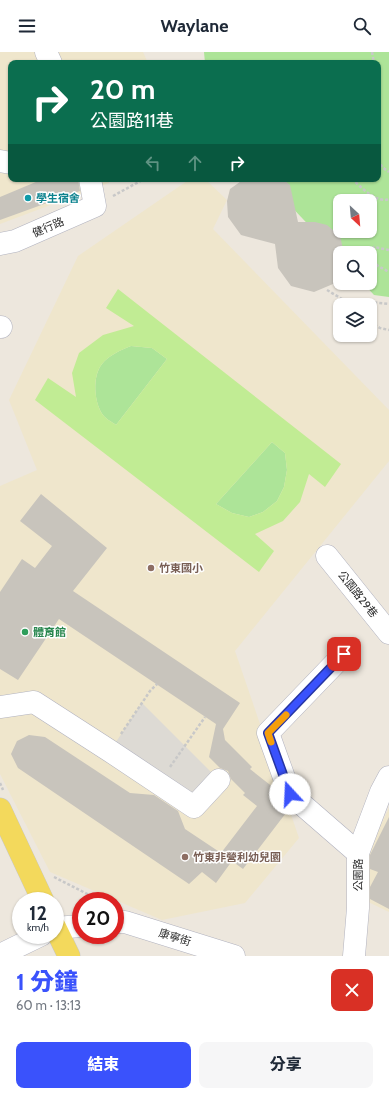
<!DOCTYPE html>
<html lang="zh-TW">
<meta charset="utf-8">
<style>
:root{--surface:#fff;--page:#f6f6f7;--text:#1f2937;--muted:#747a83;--accent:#3a52fc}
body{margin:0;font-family:Cabin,"Noto Sans TC",sans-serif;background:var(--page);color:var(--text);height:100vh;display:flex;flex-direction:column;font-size:15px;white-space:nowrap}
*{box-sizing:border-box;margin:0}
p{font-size:13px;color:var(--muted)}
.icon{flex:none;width:22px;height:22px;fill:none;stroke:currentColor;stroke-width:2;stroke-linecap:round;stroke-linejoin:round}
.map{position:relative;height:904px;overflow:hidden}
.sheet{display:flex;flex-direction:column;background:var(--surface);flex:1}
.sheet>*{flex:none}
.hud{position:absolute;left:8px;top:8px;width:373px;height:122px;border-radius:8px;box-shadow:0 1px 3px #0004;background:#0b6e4f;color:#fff;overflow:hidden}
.needle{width:26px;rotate:154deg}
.controls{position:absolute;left:333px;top:142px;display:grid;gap:8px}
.controls a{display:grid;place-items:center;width:44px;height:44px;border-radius:8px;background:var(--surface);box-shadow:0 1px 3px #0004;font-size:20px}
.speed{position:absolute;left:12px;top:840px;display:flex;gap:8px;font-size:20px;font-weight:700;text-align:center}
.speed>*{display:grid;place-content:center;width:52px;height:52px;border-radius:50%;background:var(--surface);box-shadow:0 1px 3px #0004;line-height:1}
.speed small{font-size:10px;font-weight:400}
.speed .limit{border:6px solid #d22;background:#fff;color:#111}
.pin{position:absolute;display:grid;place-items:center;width:34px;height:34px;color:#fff;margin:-17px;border-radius:8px;box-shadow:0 2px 6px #0006}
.me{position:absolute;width:44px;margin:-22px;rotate:340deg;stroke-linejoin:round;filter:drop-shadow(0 0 3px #0008)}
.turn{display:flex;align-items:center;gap:14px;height:84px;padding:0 16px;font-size:18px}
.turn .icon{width:52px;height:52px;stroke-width:2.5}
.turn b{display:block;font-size:28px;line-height:34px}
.lanes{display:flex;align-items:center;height:38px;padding:0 16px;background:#0003;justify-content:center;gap:20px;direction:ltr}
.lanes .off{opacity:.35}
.round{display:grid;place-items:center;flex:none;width:42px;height:42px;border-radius:8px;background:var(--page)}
.overview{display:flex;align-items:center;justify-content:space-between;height:68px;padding:0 16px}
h1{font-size:24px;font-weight:800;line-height:30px;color:var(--accent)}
.cta{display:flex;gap:8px;margin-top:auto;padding:8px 16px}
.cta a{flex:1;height:46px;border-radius:8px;background:var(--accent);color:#fff;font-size:16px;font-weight:800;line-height:46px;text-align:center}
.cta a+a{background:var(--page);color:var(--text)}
header{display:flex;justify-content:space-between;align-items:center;height:52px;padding:0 16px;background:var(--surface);font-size:18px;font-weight:800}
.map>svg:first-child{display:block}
.education{fill:#efe6cc}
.green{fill:#ade498;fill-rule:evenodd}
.pitch{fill:#c1ec94;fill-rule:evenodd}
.plaza{fill:#dddad4}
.building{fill:#c8c4bc}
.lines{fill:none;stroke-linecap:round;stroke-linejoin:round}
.minor-casing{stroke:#b1b2bf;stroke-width:23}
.major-casing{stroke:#c8c8c8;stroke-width:23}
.path{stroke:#c8c8c8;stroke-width:2.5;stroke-dasharray:3 2;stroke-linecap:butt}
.minor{stroke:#fff;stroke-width:22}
.major{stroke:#f3d95c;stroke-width:22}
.route-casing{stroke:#2635a4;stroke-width:10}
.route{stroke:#3a52fc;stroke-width:7}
.slow{stroke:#f59e0b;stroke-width:7}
.culture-dot{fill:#0f9aa8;stroke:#fff;stroke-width:1.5}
.education-dot{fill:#8d6e63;stroke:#fff;stroke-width:1.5}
.leisure-dot{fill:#2e9e5b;stroke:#fff;stroke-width:1.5}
.labels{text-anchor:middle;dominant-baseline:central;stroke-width:3;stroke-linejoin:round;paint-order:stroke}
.culture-label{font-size:11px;font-weight:bold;fill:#0d838f;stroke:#fff;text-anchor:start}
.street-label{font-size:11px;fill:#2b2b2b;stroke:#fff}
.education-label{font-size:11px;font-weight:bold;fill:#785e54;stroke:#fff;text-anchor:start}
.leisure-label{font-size:11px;font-weight:bold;fill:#27864d;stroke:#fff;text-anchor:start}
</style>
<header><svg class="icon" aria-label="menu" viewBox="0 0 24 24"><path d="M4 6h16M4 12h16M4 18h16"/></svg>Waylane<svg class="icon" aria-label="search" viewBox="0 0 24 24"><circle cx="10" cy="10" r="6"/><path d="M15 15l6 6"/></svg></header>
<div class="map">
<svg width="389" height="904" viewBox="0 0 389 904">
<rect width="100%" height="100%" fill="#ede7dd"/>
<g class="education">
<polygon points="0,0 143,0 148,11 11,11 11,127 108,127 109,131 0,172"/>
<polygon points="190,127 205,127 227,148 213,177 389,358 389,409 235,599 299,786 245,851 162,868 50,820 0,722 0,434 37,418 9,348 78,204"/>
<polygon points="389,756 389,860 360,846 363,810"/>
</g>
<g class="green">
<path d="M 204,0 L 389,0 L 389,245 L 374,243 L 363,231 L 370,231 L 370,201 L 340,201 L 340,206 L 265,127 L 378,127 L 378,11 L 205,11 ZM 340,149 L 370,149 L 370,179 L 340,179 Z"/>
<path d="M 131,294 L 152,296 L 167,307 L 116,373 C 112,370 106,367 103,363 C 94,351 92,324 102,312 C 109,303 121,298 131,294 Z"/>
<polygon points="272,390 285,401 287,418 284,435 277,449 263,460 249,465 232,461 216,452"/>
</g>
<path class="pitch" d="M 118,237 L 341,412 L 325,435 L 309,422 L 300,450 L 283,469 L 255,482 L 274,499 L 259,520 L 35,348 L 48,326 L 76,345 L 72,321 L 79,301 L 103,283 L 134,274 L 106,256 ZM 131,294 L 152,296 L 167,307 L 116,373 C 112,370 106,367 103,363 C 94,351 92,324 102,312 C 109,303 121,298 131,294 ZM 272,390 L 285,401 L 287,418 L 284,435 L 277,449 L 263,460 L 249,465 L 232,461 L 216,452 Z"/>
<polygon class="plaza" points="142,651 219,728 194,755 110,699"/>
<g class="building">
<polygon points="43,127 78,127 80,139 0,168 0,145"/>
<polygon points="244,127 283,127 290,133 298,170 315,170 327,173 340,184 344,201 340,201 340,222 333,232 314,240 291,234 278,216 275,192 241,183 228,165 227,149 230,137"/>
<polygon points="41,442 107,496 73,539 240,651 223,677 225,688 252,715 250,717 274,736 278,747 289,757 243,817 232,809 216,831 202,820 189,832 18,716 11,702 17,689 29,683 45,685 130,741 154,743 178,759 185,777 221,801 257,754 243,743 245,741 231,727 228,719 220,716 209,705 216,672 59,567 18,628 0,617 0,540 22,507 35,516 52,494 20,469"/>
<polygon points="389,765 389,857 370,847 370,835 378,820 370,817 370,803"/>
</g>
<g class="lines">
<defs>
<g id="minor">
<polyline points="46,0 51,11"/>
<polyline points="0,109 11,111"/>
<polyline points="0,192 15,189 95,154 90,127"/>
<polyline points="0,275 1,275"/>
<polyline points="327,504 389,581"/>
<polyline points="344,602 268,681 290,742 358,801"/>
<polyline points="0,655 34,650 110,699 194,755 219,728"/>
<polyline points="115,870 125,870 234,904"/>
<polyline points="55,876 81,874"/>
<polyline points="0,903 41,883"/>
<polyline points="354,904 358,856 358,801 381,740 389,725"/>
</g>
<g id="major">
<polyline points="0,757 43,849"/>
<polyline points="55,875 69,904"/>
</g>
</defs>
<use href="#minor" class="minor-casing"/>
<use href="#major" class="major-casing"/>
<g class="path">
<polyline points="372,0 374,11"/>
<polyline points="378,108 382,115 389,120"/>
<path d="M 352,127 C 361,135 377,152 389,147"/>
<polyline points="113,144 144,127"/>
<polyline points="389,198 374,195 371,206 378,214 389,220"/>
<polyline points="327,238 352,253"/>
<polyline points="356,253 360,249 389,252"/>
<polyline points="370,270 380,276 389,278"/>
<polyline points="121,682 150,639 157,632"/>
<polyline points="170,715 205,665"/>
<polyline points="0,731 3,738"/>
<polyline points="54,825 101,849"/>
</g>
<use href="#minor" class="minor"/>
<use href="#major" class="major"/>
</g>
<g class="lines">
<defs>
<polyline id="route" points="290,742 268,681 344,602"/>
</defs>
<use href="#route" class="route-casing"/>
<use href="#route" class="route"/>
<polyline class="slow" points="271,690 268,681 286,663"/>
</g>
<circle class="culture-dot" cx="28" cy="146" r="4"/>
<g class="education-dot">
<circle cx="151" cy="516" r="4"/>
<circle cx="185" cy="805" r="4"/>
</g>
<circle class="leisure-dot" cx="25" cy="580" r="4"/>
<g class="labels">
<g class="culture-label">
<text x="36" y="146">學生宿舍</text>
</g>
<g class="street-label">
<text transform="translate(48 175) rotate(-23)">健行路</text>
<text transform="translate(358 542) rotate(51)">公園路29巷</text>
<text transform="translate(358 823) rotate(-90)">公園路</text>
<text transform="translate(175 885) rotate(17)">康寧街</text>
</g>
<g class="education-label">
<text x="159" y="516">竹東國小</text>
<text x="193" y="805">竹東非營利幼兒園</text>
</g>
<g class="leisure-label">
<text x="33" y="580">體育館</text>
</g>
</g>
</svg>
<div class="controls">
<a><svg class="needle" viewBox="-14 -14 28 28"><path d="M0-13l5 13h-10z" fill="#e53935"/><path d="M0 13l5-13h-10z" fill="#747a83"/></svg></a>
<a><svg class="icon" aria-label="search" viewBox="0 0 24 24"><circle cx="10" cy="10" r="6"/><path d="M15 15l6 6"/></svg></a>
<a><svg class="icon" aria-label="layers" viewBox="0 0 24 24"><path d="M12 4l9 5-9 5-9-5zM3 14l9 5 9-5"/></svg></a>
</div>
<div class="speed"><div>12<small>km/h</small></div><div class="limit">20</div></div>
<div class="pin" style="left:344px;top:602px;background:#d93025"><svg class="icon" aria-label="arrive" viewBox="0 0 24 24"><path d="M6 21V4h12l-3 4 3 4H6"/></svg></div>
<svg class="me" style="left:290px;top:742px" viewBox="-20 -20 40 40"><circle r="19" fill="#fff"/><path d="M0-13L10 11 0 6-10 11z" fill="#3a52fc"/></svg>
<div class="hud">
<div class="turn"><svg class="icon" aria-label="right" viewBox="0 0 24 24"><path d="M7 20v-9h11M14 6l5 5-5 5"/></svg><div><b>20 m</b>公園路11巷</div></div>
<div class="lanes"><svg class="icon off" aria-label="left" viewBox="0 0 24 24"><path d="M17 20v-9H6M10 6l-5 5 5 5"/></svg><svg class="icon off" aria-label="ahead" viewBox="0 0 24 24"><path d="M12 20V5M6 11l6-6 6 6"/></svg><svg class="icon" aria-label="right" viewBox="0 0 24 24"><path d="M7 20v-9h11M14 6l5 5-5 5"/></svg></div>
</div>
</div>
<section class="sheet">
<div class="overview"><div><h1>1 分鐘</h1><p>60 m · 13:13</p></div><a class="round" style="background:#d93025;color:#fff"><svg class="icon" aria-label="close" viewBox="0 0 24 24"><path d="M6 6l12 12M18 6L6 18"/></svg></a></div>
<div class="cta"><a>結束</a><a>分享</a></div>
</section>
